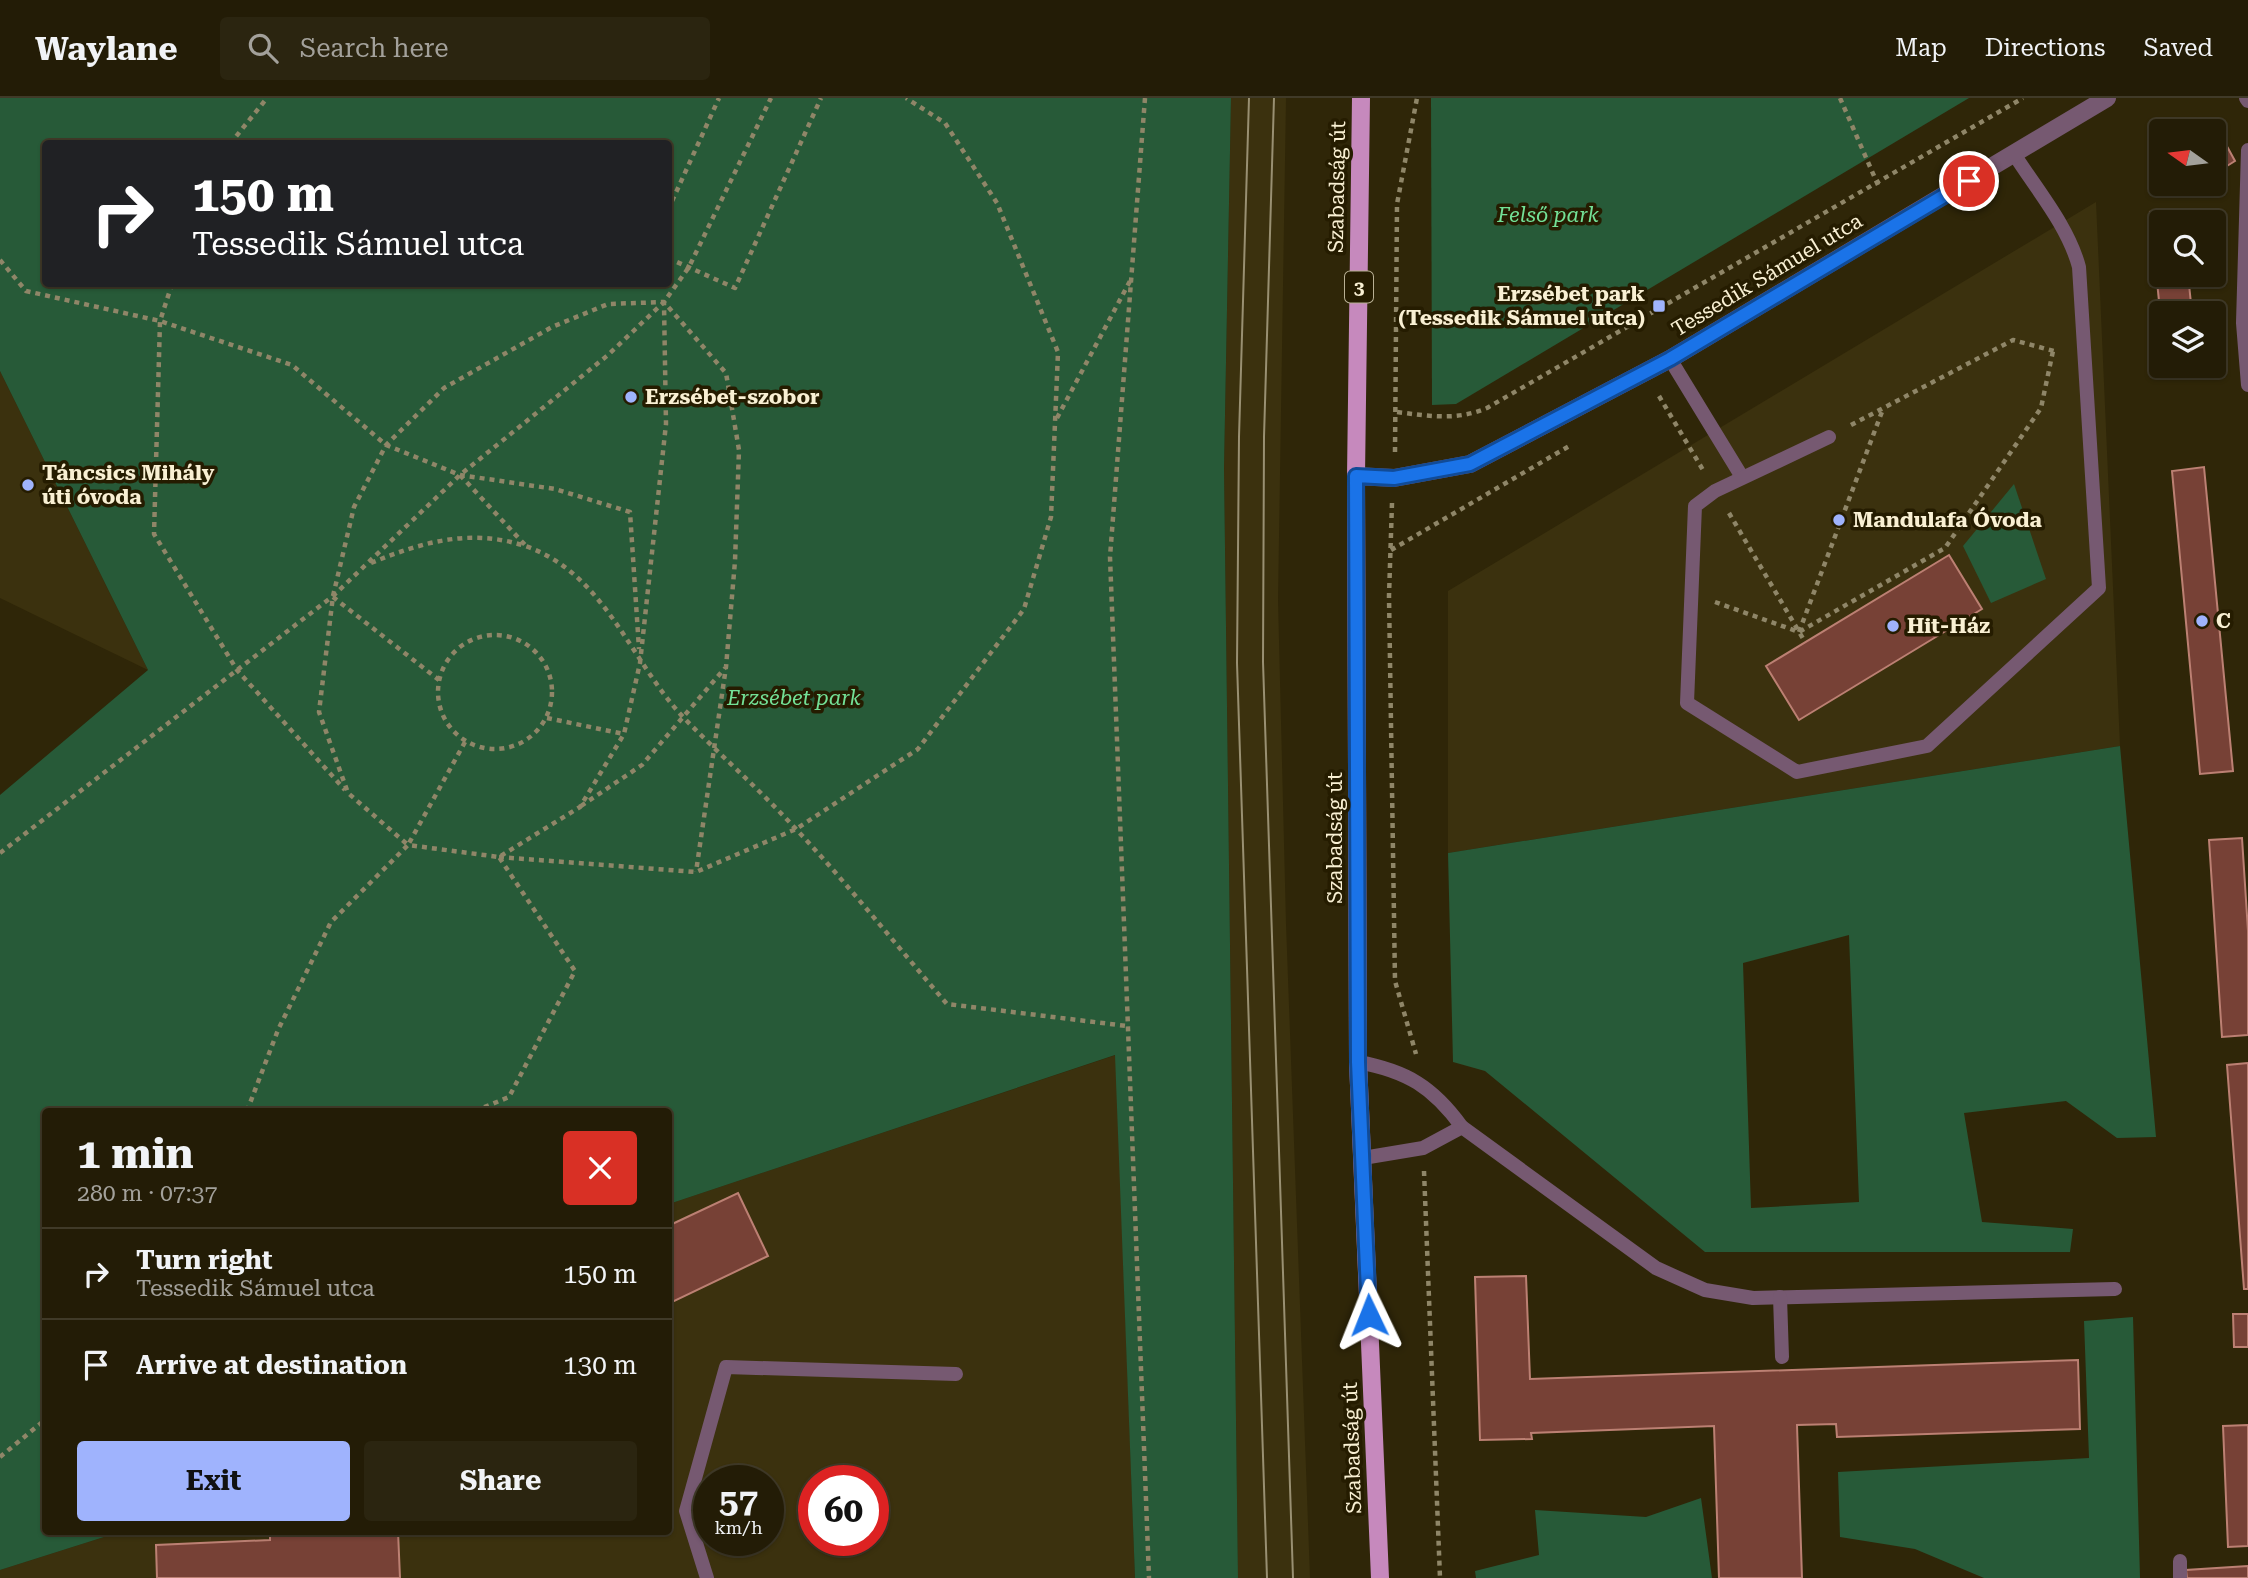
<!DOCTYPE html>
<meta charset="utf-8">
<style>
:root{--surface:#231c06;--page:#2b2510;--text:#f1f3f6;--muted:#a3a19b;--line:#403a28;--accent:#9fb3fd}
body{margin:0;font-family:"Roboto Serif",serif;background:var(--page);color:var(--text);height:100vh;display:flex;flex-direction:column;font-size:26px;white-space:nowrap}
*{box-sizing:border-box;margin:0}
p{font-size:23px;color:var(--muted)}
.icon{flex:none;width:38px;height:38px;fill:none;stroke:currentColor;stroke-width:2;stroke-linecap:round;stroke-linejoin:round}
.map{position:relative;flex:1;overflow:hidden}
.details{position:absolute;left:42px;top:1010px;width:630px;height:427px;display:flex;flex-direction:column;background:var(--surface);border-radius:7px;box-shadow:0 2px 5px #0004,0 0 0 2px var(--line)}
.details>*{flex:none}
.banner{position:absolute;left:42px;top:42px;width:630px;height:147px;border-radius:7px;box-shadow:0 2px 5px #0004,0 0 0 2px var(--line);background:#202124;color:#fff;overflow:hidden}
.needle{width:46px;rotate:284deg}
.tools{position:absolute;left:2149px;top:21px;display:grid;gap:14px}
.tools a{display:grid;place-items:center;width:77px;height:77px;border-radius:7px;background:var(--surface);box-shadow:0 2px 5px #0004,0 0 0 2px var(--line);font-size:35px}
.speed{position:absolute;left:693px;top:1367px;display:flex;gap:14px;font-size:35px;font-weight:700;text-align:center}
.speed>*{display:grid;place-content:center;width:91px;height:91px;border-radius:50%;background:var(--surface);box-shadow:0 2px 5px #0004,0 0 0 2px var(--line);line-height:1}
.speed small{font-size:18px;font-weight:400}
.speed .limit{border:10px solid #d22;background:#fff;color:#111}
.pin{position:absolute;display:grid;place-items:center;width:60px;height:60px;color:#fff;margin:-30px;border:4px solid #fff;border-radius:50%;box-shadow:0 2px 7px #0007}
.me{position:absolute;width:77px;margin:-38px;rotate:358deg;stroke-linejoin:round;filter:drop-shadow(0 0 5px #0008)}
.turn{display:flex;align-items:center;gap:24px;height:147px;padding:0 35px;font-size:32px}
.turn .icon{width:91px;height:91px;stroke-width:2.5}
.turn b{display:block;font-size:49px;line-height:60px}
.round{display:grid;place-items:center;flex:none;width:74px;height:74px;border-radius:7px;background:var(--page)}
.headline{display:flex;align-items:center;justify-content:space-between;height:119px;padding:0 35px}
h1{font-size:42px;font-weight:700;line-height:52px}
.primary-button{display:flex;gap:14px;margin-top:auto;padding:14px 35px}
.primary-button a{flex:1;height:80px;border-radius:7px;background:var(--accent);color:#111;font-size:28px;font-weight:700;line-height:80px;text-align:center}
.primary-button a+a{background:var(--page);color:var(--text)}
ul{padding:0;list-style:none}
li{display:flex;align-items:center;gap:21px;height:91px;padding:0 35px;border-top:2px solid var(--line)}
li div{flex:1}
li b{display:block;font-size:26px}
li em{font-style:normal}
header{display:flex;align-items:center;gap:42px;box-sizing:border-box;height:98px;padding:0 35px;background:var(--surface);border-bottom:2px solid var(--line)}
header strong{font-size:33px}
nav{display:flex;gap:38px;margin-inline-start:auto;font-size:24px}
.search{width:490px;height:63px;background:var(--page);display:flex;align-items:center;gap:18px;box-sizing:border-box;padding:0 24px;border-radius:7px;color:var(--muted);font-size:26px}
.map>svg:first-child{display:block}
.built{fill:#3b310e;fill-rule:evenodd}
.green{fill:#275a38;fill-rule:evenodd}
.building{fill:#774136;stroke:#bc8073;stroke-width:2}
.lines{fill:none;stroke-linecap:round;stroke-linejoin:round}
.path{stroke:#8f8668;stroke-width:4.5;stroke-dasharray:5 5;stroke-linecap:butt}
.lane{stroke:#765971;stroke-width:14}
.street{stroke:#765971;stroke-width:18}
.primary{stroke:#c689bd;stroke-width:18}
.tram{stroke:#999072;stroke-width:2}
.route-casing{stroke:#114b97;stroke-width:18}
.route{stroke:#1a73e8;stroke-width:12}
.poi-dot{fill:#9fb3fd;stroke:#251c00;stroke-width:2.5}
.labels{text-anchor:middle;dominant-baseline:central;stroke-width:7;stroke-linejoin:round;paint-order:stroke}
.shield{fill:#251c00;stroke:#b9b094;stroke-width:2}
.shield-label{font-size:19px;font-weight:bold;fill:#f9f0d3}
.street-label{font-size:21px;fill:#f9f0d3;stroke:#251c00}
.park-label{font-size:21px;font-style:italic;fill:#73e196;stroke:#251c00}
.poi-label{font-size:21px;font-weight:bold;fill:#f9f0d3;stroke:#251c00;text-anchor:start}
</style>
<header>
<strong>Waylane</strong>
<div class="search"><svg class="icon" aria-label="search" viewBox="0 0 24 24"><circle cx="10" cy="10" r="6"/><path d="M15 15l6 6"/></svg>Search here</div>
<nav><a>Map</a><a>Directions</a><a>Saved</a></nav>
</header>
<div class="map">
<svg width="2248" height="1480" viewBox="0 0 2248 1480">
<rect width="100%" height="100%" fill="#2f2608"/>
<g class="built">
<polygon points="1231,0 1286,0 1278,502 1286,826 1310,1480 1238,1480 1224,370"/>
<polygon points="2096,104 2120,648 1448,755 1448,493"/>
<polygon points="0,273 148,572 0,500"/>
<path d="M 1116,957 L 1135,1480 L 0,1480 L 0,1472 L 123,1433 L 668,1433 L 669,1106 ZM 709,1382 L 768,1382 L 768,1442 L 709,1442 ZM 814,1382 L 873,1382 L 873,1442 L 814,1442 Z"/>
</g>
<g class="green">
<path d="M 0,0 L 1231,0 L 1224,370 L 1238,1480 L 1135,1480 L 1115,957 L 669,1106 L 668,1013 L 46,1013 L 46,1433 L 123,1433 L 0,1472 L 0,697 L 148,572 L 0,273 ZM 46,46 L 668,46 L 668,186 L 46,186 Z"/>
<polygon points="1431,0 1969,0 1456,306 1432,307"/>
<polygon points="2014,386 2046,481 1991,505 1963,448"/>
<path d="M 2120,648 L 2156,1039 L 2117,1040 L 2066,1003 L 1964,1015 L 1982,1124 L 2073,1131 L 2070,1154 L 1705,1154 L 1485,973 L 1453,964 L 1448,755 ZM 1849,837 L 1859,1104 L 1751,1110 L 1743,865 Z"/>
<polygon points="2133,1219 2140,1480 1984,1480 1915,1451 1840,1439 1838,1374 2089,1360 2084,1223"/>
<polygon points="1701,1400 1712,1480 1476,1480 1475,1473 1539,1457 1535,1412 1646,1419"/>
</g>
<g class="building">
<polygon points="2218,32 2235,63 2214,76 2214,34"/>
<polygon points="2182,111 2183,124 2161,124 2161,177 2188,177 2192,215 2161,215 2161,223 2150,114"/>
<polygon points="2166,268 2197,268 2197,271 2166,274"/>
<polygon points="2204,369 2233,673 2200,676 2172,373"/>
<polygon points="1949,457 1982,511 1799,622 1766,568"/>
<polygon points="2242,740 2248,833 2248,937 2222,939 2209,742"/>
<polygon points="2248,965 2248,1191 2244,1191 2227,967"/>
<polygon points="738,1095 768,1158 668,1206 668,1128"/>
<polygon points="1526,1178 1530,1281 2078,1262 2080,1331 1837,1339 1836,1326 1797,1327 1802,1480 1719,1480 1714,1328 1531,1335 1532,1341 1480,1342 1475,1179"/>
<polygon points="2233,1216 2248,1216 2248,1249 2234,1249"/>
<polygon points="2248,1327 2248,1448 2228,1449 2223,1328"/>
<polygon points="270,1433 398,1433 400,1480 157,1480 156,1447 270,1442"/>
<polygon points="2248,1468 2248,1480 2187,1480 2186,1472"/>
</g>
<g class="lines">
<g class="path">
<polyline points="1145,0 1110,459 1149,1480"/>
<polyline points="1840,0 1878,87"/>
<polyline points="230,46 267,0"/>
<polyline points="668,112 719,0"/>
<polyline points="668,160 735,190 821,0"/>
<polyline points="0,162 26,193 160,223 292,267 386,347 460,377 555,391 630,414 639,551"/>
<polyline points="172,186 160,223 154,436 237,572 345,692"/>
<polyline points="1659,298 1703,372"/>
<path d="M 1397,314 C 1429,318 1456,323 1487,310 L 2023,0"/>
<polyline points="1057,320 1130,183"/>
<polyline points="1851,327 2013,242 2054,253"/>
<polyline points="1395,354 1397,106 1417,0"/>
<polyline points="460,377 526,448"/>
<polyline points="1392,405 1389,498 1395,883 1416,956"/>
<polyline points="1729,415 1805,544"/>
<polyline points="1391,452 1571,347"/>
<path d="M 371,465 C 422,444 471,430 525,448 C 605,475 630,563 684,620 C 720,657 759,691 794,729 C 847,785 896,847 947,906 L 1127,928"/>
<polyline points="333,499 439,582"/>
<polyline points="1715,504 1799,534 1945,450 2041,310 2053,253"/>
<polyline points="1799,534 1883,311"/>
<circle cx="495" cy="594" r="57"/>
<polyline points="547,620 624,636"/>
<polyline points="465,644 408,747 348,695 319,614 333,498 354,409 386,347 444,290 552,229 608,206 664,204 726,275 739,352 735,463 726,569 696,774"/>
<polyline points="581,708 642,667 725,570"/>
<polyline points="0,755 333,498 460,377 608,257 664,204 689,169 771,0"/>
<polyline points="499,759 696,774 796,731 918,651 1024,511 1051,419 1058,254 997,105 945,25 906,0"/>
<polyline points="247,1013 278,932 331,824 408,747 499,759 580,709 624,636 640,565 666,326 664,205"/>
<polyline points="475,1013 509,999 575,873 499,759"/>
<polyline points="1424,1073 1440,1480"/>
<polyline points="0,1359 46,1321"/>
</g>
<g class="lane">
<polyline points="2246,0 2248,3"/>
<polyline points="2248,52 2243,225 2248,287"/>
<polyline points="1670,261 1742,379"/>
<path d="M 1829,339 L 1715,393 L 1695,408 L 1687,605 L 1797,674 L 1927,648 L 2099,490 L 2079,169 C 2068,128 2037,92 2014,56"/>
<path d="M 1358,964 C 1407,973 1433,989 1462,1029 L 1656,1170 L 1705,1192 L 1753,1200 L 2115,1191"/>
<polyline points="1363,1060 1423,1050 1462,1029"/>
<polyline points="1780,1199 1782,1259"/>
<polyline points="2180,1463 2180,1480"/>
<polyline points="707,1480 686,1413 726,1269 956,1276"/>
</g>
<polyline class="street" points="1356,378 1394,380 1470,366 1670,261 2107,0"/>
<polyline class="primary" points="1361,0 1356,378 1358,964 1380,1480"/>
<g class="tram">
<polyline points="1249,0 1239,339 1237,565 1267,1480"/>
<polyline points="1274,0 1264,339 1263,564 1293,1480"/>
</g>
</g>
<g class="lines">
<defs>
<polyline id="route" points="1369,1217 1358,964 1356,378 1394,380 1470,366 1670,261 1969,83"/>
</defs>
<use href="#route" class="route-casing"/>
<use href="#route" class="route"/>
</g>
<g class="poi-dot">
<rect x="1652" y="201" width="14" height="14" rx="3.5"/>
<circle cx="631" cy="299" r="7"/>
<circle cx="28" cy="387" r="7"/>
<circle cx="1839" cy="422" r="7"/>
<circle cx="2202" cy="523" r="7"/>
<circle cx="1893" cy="528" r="7"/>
</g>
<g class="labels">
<rect class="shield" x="1345" y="173.5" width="28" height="31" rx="5"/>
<g class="shield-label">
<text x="1359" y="189">3</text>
</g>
<g class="street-label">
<text transform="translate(1337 89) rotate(-89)">Szabadság út</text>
<text transform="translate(1767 177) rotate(-31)">Tessedik Sámuel utca</text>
<text transform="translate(1335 740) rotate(-90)">Szabadság út</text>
<text transform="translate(1352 1350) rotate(-92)">Szabadság út</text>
</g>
<g class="park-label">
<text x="1548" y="117">Felső park</text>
<text x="794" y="600">Erzsébet park</text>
</g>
<g class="poi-label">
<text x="1645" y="196" text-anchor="end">Erzsébet park<tspan x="1645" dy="24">(Tessedik Sámuel utca)</tspan></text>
<text x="645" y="299">Erzsébet-szobor</text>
<text x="42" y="375">Táncsics Mihály<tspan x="42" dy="24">úti óvoda</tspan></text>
<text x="1853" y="422">Mandulafa Óvoda</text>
<text x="2216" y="523">C</text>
<text x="1907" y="528">Hit-Ház</text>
</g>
</g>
</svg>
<div class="tools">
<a><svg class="needle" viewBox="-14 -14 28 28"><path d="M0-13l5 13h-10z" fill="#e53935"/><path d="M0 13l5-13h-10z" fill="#a3a19b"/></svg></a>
<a><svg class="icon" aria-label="search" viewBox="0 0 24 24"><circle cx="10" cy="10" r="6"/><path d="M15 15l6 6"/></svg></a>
<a><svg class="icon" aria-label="layers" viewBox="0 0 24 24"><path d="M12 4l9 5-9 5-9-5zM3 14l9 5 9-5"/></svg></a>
</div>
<div class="speed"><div>57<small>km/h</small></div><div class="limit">60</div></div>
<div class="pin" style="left:1969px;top:83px;background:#d93025"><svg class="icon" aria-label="arrive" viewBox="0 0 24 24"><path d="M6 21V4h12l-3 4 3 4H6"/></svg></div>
<svg class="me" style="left:1369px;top:1217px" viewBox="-20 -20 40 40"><path d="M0-17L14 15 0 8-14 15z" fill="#1a73e8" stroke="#fff" stroke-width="4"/></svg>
<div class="banner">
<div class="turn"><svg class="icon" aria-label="right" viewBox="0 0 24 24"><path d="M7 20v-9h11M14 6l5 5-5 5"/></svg><div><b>150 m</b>Tessedik Sámuel utca</div></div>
</div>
<section class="details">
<div class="headline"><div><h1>1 min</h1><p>280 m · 07:37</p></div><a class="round" style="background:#d93025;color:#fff"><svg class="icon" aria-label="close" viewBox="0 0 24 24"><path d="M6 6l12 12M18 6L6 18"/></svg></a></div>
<ul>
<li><svg class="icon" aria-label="right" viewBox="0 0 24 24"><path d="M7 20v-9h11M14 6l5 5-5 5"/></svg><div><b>Turn right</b><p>Tessedik Sámuel utca</p></div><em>150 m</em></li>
<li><svg class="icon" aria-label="arrive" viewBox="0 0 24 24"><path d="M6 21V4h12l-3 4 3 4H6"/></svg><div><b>Arrive at destination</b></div><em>130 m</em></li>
</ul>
<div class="primary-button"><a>Exit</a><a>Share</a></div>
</section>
</div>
